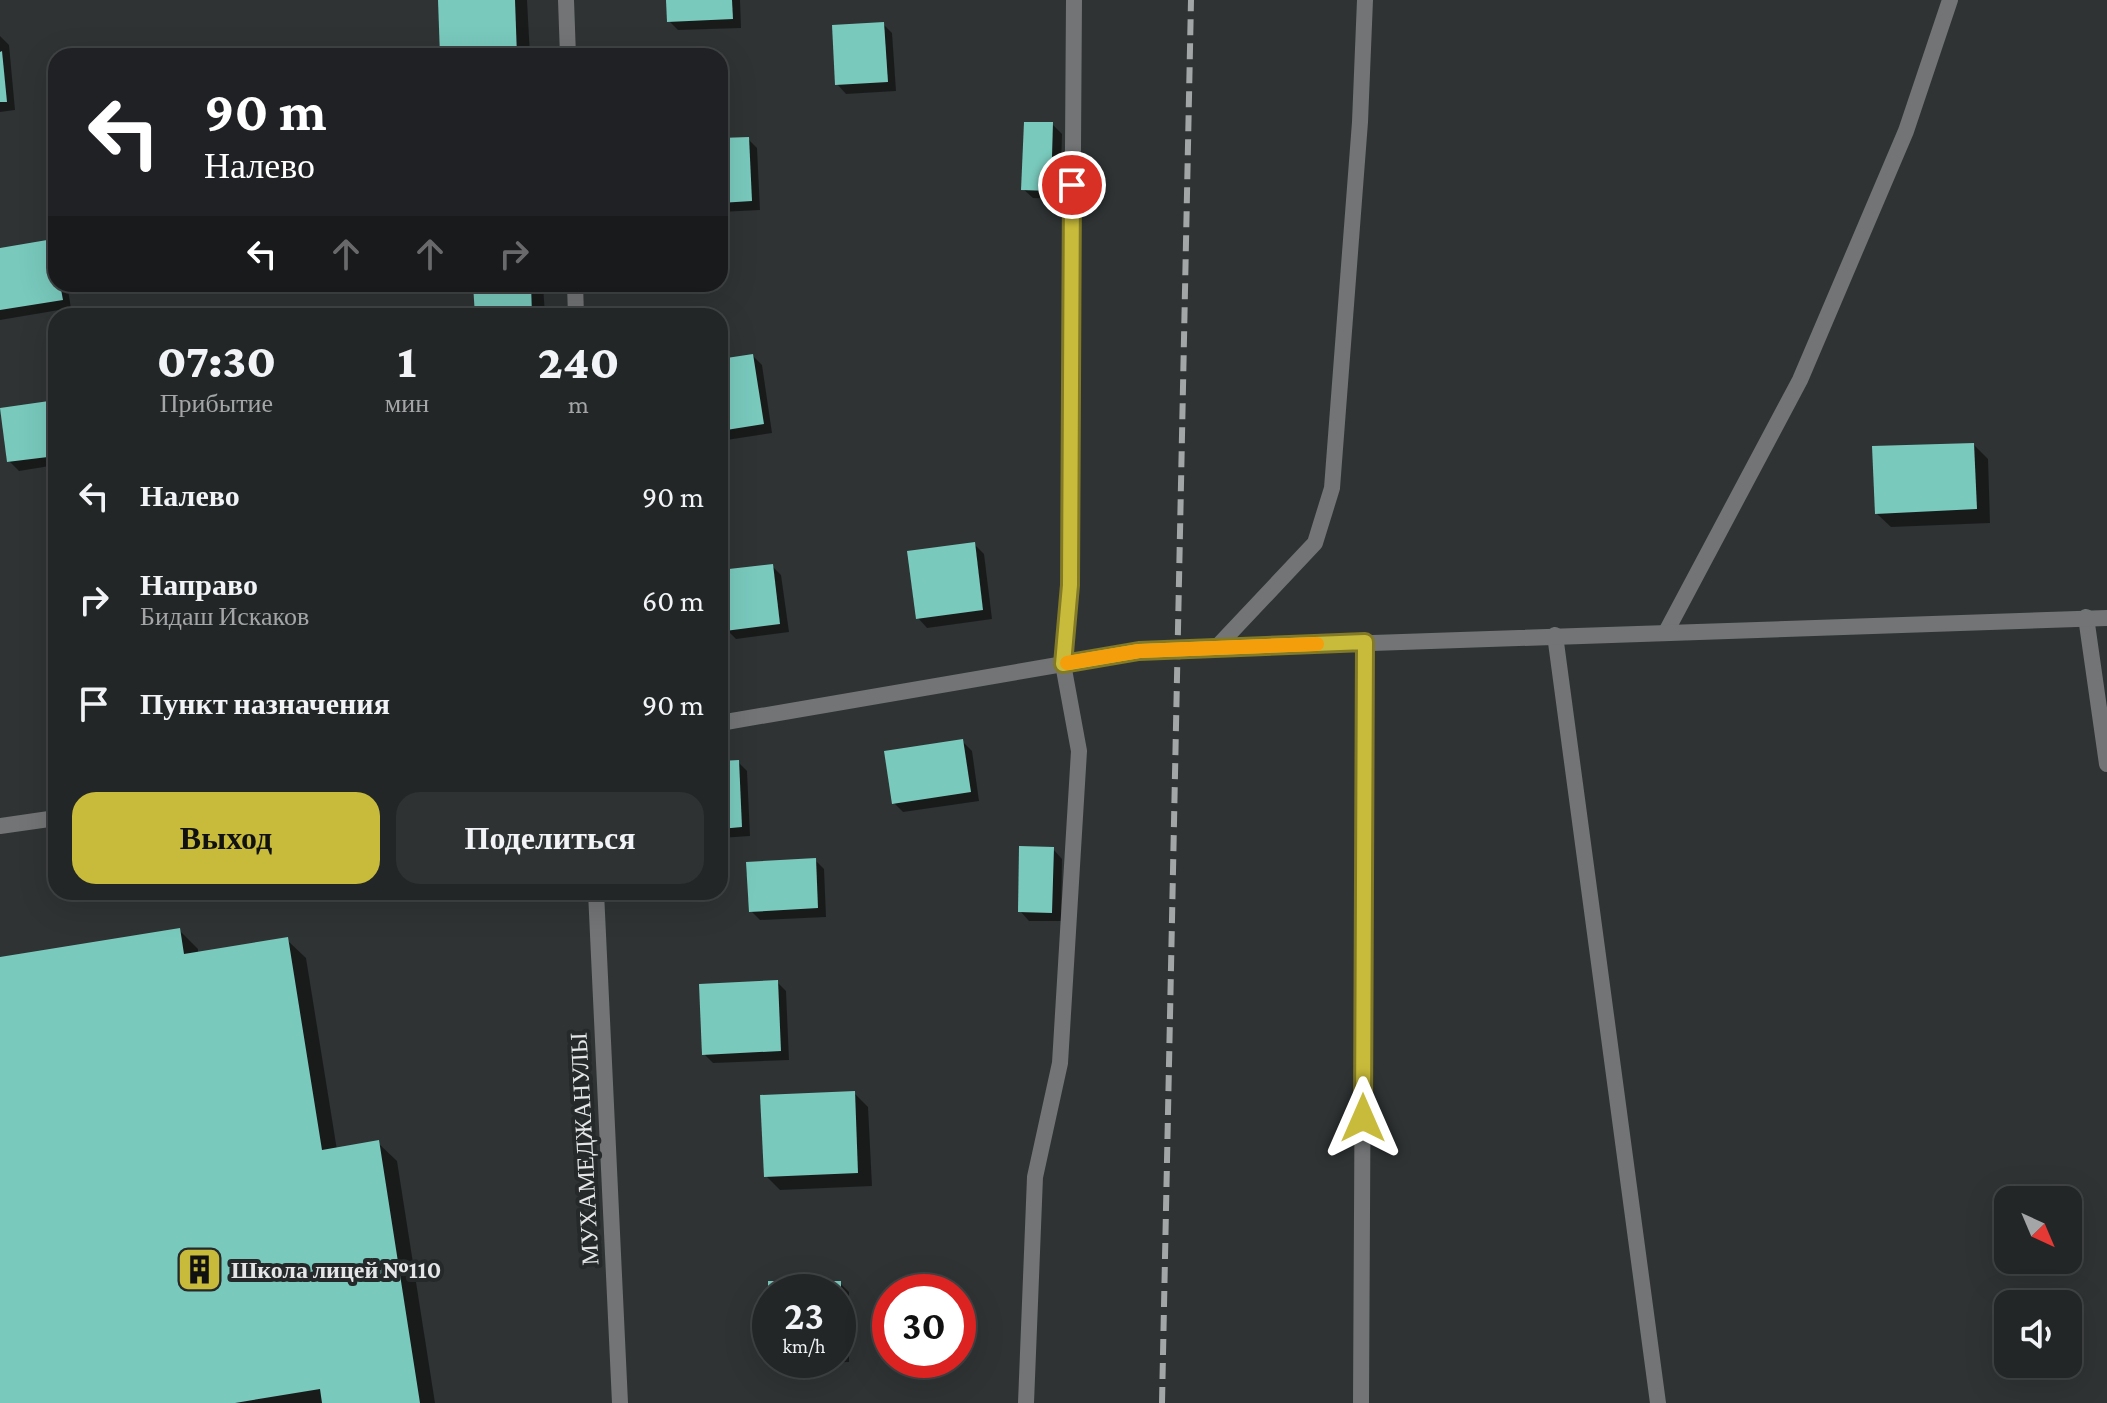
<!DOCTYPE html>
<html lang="ru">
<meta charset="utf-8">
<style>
:root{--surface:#232627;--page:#2f3233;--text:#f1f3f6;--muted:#a3a5a7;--line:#404344;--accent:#c8bb3b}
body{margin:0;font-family:"Crimson Pro",serif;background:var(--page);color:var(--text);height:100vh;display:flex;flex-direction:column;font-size:30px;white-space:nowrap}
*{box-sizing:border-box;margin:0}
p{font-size:26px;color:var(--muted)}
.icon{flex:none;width:44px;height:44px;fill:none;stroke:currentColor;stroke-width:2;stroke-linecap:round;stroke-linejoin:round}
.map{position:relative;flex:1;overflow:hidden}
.drawer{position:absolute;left:48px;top:308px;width:680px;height:592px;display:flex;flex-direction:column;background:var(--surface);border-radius:24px;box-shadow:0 8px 32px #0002,0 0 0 2px var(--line)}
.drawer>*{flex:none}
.hud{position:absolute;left:48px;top:48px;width:680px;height:244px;border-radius:24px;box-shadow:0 8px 32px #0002,0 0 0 2px var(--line);background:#202124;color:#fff;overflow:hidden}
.needle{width:52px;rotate:136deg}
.buttons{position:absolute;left:1994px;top:1186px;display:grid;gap:16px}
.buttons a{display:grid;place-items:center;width:88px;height:88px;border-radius:16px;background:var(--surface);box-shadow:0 8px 32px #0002,0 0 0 2px var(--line);font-size:40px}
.speed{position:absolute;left:752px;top:1274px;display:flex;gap:16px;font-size:40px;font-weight:700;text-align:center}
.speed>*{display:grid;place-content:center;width:104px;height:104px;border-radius:50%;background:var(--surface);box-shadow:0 8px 32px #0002,0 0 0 2px var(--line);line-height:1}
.speed small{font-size:20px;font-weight:400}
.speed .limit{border:12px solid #d22;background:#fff;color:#111}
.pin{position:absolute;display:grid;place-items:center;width:68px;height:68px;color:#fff;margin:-34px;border:4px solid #fff;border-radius:50%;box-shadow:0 2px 8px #0007}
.me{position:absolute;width:88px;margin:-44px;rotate:0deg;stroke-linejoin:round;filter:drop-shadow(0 0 6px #0008)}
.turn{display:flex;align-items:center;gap:28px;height:168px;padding:0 24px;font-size:36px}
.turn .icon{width:104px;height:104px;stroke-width:2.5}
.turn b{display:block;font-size:56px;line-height:68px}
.lanes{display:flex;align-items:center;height:76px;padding:0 24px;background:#0003;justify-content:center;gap:40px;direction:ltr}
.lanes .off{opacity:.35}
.eta{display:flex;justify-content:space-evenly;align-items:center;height:136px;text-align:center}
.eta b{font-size:48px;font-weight:800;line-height:56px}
.button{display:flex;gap:16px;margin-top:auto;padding:16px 24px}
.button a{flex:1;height:92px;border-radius:24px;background:var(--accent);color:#111;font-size:32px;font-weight:800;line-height:92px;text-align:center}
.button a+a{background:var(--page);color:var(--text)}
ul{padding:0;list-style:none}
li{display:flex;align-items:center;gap:24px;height:104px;padding:0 24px}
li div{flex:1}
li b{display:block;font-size:30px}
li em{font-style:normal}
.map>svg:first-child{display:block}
.shadow{fill:#0007}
.building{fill:#79c9bd}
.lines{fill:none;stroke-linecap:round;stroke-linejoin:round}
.street{stroke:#727475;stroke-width:16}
.rail{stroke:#a3a6a7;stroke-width:6;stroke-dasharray:16 8;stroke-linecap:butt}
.route-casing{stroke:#827a26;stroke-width:20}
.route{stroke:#c8bb3b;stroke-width:14}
.slow{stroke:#f59e0b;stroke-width:14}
.labels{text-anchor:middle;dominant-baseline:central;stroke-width:8;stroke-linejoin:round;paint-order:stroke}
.street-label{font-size:24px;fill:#e4e6e7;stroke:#25292a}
.poi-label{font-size:24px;font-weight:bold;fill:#e4e6e7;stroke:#25292a;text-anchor:start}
</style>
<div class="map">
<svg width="2107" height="1403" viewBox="0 0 2107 1403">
<rect width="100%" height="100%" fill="#2f3334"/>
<g class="shadow">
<polygon points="440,0 527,0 530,56 442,56"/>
<polygon points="668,0 740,0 741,28 678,30 669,21"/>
<polygon points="883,24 892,33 896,91 846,94 837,84"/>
<polygon points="0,36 9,45 15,110 0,112"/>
<polygon points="1052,124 1062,134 1060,199 1033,198 1023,189"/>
<polygon points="748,139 757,148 760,210 720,212 720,140"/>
<polygon points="52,241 56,245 56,284 67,284 71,308 0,320 0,250"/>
<polygon points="475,284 543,284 545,316 477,316"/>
<polygon points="753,356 762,365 772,433 720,441 720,361"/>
<polygon points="56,402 56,465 19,471 9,461"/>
<polygon points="1974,445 1988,459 1990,523 1891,527 1876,513"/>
<polygon points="974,544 984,554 992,619 927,628 918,618"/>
<polygon points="772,566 781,575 789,632 736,639 727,630"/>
<polygon points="962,741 972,751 979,801 903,812 894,803"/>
<polygon points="738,762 747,771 750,836 720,838 720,763"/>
<polygon points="1053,849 1062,859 1061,921 1029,921 1020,911"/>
<polygon points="815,860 824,869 826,917 760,920 751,911"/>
<polygon points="179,930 198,949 198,954 287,940 306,958 337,1150 378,1143 397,1161 435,1403 0,1403 0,959"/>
<polygon points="777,982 786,991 789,1060 713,1063 704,1054"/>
<polygon points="854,1093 868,1107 872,1186 780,1190 766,1176"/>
<polygon points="840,1283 849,1292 849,1362 779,1363 777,1360 838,1360 838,1292 770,1292"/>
</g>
<g class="building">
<polygon points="438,0 515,0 517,56 440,56"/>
<polygon points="666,0 732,0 733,19 667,22"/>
<polygon points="884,22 888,82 835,85 832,25"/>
<polygon points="2,51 7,102 0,102 0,52"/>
<polygon points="1024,122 1053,122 1051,191 1021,190"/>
<polygon points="749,137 752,201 720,203 720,138"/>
<polygon points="53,239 56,284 60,284 63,300 0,310 0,248"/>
<polygon points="473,284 531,284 532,316 475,316"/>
<polygon points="753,354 764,424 720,431 720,359"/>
<polygon points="56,400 56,456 7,462 0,408"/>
<polygon points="1974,443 1977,509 1875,514 1872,446"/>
<polygon points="975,542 983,610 916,619 907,551"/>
<polygon points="773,564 780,624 725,631 720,570"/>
<polygon points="963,739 971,792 892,804 884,751"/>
<polygon points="739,760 742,827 720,829 720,761"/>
<polygon points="1019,846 1054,847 1052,913 1018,912"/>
<polygon points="816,858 818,908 749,912 746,862"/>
<polygon points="180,928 184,954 288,937 322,1150 379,1140 420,1403 322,1403 320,1389 235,1403 0,1403 0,957"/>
<polygon points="778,980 781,1051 702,1055 699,984"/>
<polygon points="855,1091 858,1173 764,1177 760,1095"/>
<rect x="768" y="1281" width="73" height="11"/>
</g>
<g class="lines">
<g class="street">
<polyline points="566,0 568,56"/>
<polyline points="575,284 576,316"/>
<polyline points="2086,617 2107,764"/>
<polyline points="1666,632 1800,380 1906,131 1950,0"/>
<polyline points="1555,635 1658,1403"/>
<polyline points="1216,648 1315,543 1332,488 1360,122 1365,0"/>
<polyline points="720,723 1139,651 2107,618"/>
<polyline points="0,826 56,818"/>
<polyline points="596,892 620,1403"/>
<polyline points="1026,1403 1035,1177 1060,1063 1079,751 1063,664 1070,585 1074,0"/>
<polyline points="1361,1403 1365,642"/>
</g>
<polyline class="rail" points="1162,1403 1191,0"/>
</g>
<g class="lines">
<defs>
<polyline id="route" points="1072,185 1070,585 1063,664 1139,651 1365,642 1363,1118"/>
</defs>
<use href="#route" class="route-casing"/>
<use href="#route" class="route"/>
<polyline class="slow" points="1067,663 1139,651 1317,644"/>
</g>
<defs>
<symbol id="building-square" viewBox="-11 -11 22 22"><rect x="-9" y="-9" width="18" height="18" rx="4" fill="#c8bb3b" stroke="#25292a"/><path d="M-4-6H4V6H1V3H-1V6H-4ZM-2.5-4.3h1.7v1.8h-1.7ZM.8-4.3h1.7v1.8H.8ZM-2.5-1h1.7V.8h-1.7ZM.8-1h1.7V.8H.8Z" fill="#111"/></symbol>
</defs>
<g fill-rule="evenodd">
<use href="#building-square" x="174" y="1244" width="51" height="51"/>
</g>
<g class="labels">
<g class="street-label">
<text transform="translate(584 1149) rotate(-93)">МУХАМЕДЖАНУЛЫ</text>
</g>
<g class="poi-label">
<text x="231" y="1269">Школа лицей №110</text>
</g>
</g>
</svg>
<div class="buttons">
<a><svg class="needle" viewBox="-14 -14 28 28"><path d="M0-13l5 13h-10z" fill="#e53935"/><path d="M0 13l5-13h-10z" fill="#a3a5a7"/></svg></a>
<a><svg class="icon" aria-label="sound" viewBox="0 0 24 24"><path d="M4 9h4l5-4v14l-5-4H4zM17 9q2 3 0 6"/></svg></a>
</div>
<div class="speed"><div>23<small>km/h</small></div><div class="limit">30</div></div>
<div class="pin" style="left:1072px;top:185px;background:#d93025"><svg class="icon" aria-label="arrive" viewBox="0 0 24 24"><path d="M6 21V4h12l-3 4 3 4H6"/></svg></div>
<svg class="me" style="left:1363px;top:1118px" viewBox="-20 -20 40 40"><path d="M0-17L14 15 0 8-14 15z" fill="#c8bb3b" stroke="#fff" stroke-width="4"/></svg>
<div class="hud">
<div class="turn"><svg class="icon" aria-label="left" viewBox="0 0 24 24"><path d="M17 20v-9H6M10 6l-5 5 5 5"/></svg><div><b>90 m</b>Налево</div></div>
<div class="lanes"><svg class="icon" aria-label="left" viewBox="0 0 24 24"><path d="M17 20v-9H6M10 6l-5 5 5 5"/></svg><svg class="icon off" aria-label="ahead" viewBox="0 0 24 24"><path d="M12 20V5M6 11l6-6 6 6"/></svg><svg class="icon off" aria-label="ahead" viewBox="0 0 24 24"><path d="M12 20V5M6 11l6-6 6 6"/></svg><svg class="icon off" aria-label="right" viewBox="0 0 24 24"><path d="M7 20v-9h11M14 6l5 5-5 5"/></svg></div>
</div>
<section class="drawer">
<div class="eta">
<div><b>07:30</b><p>Прибытие</p></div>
<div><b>1</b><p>мин</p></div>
<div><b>240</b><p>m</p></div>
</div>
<ul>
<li><svg class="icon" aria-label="left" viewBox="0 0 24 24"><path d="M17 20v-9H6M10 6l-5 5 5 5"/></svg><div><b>Налево</b></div><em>90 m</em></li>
<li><svg class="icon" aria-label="right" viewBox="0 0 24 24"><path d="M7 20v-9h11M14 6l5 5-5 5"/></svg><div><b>Направо</b><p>Бидаш Искаков</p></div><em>60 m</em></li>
<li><svg class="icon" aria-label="arrive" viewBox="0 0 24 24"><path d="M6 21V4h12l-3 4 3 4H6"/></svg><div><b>Пункт назначения</b></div><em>90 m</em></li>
</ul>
<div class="button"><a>Выход</a><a>Поделиться</a></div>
</section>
</div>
